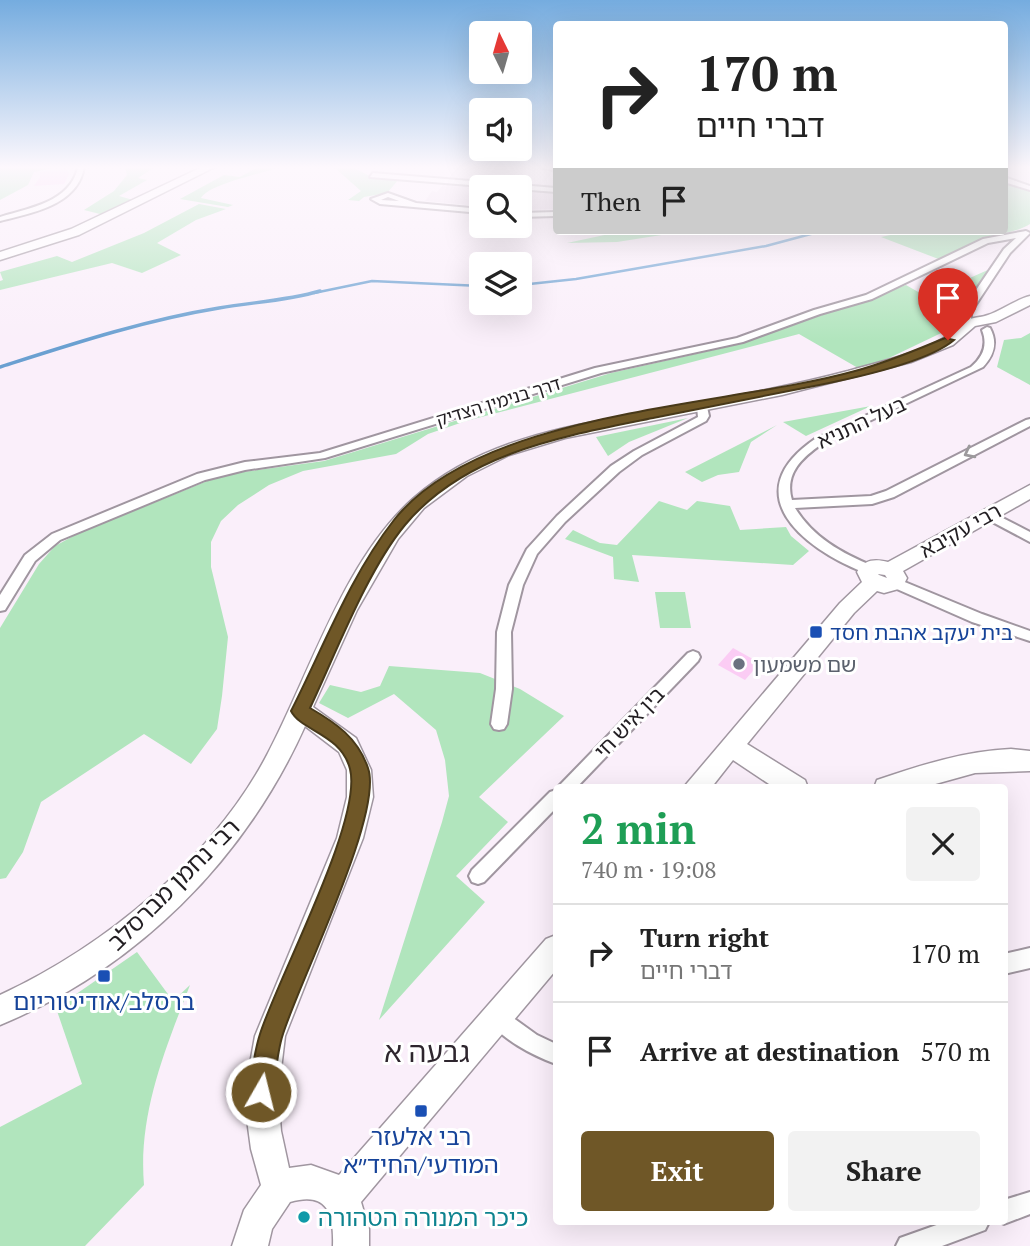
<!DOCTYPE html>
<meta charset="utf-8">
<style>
:root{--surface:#fff;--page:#f2f2f2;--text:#222;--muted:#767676;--line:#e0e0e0;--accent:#6f5727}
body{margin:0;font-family:"PT Serif","Noto Sans Hebrew",serif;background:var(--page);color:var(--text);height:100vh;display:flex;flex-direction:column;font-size:26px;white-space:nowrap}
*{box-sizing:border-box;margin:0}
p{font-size:23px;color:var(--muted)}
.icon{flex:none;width:38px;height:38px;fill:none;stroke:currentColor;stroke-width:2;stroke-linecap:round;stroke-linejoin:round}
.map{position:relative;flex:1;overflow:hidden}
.side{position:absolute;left:553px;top:784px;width:455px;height:441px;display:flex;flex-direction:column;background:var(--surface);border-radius:7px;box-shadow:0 7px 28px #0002}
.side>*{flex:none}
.guide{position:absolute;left:553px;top:21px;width:455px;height:214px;border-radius:7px;box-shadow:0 7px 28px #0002;background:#fff;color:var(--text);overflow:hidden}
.needle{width:46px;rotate:355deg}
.buttons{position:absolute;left:469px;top:21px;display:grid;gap:14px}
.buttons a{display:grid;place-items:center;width:63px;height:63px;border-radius:7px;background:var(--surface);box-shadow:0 7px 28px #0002;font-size:35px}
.pin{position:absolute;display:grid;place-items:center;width:60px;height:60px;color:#fff;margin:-72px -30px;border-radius:50% 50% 50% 0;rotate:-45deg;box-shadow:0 0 7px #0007}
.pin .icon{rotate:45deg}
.me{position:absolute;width:77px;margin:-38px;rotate:8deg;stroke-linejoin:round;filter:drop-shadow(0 0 5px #0008)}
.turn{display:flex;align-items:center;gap:24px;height:147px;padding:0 28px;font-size:32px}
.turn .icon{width:91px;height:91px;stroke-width:2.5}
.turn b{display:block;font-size:49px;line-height:60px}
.then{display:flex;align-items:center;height:66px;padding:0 28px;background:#0003;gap:14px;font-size:26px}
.round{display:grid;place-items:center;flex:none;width:74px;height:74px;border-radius:7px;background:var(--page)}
.head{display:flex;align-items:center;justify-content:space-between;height:119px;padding:0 28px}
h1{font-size:42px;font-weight:600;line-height:52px;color:#1e9e55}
.primary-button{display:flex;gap:14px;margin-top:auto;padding:14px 28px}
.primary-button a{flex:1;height:80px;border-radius:7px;background:var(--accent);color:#fff;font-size:28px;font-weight:600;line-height:80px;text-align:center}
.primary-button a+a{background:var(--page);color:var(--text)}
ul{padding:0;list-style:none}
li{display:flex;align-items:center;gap:21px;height:98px;padding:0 28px;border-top:2px solid var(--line)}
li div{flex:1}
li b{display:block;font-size:26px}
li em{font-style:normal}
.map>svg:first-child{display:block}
.built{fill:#eedfee}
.green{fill:#b1e5bd}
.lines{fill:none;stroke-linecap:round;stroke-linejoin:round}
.stream-far1{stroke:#6aa0d1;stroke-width:2.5}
.stream{stroke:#6aa0d1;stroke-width:3.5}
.building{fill:#fbccf4}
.street-casing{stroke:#a096a0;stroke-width:4}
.secondary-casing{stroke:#a096a0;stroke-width:3}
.street{fill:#fff;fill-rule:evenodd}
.secondary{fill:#fff;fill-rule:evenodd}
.oneway{stroke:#9c9a9c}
.route{fill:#6f5727;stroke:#483919;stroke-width:2}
.transit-dot{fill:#1a4fb4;stroke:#fff;stroke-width:2.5}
.worship-dot{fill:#6b7280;stroke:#fff;stroke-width:2.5}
.culture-dot{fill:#0f9aa8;stroke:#fff;stroke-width:2.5}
.labels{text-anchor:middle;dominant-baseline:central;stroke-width:6;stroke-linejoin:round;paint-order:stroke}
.far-street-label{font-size:18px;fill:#221e22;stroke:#fff}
.street-label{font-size:21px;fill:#221e22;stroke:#fff}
.transit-label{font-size:21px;fill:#164399;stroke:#fff;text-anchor:start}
.worship-label{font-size:21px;fill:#5b616d;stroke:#fff;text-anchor:start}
.near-street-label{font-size:24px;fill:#221e22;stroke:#fff}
.near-transit-label{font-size:24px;fill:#164399;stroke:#fff}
.near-culture-label{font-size:24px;fill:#0d838f;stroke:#fff;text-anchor:start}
.near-neighbourhood-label{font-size:28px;fill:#2e262e;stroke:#fff}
</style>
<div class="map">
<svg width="1030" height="1246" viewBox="0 0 1030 1246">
<rect width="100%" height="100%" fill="#faeffa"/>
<g class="built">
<polygon points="445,183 496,187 481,187 481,206 425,201 432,191 437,192"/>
<polygon points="520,189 556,192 556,209 520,210"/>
</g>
<g class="green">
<polygon points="0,167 57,167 34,172 28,185 0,200"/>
<polygon points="125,167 155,167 138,178 147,180 119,196 133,200 104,215 84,210 114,191 127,175"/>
<path d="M 258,167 L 281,167 C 263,173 209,184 201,198 L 233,205 L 228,207 L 180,199 L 224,175 L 240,177 Z"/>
<polygon points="327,167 352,167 370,176 399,179 387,193 364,197 359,201 348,200 361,191 335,168"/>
<path d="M 1005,182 L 1030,190 L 1030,224 C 1017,232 1002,233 987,238 C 971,243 956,251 941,260 L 881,237 L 909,231 L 1004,231 Z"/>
<polygon points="199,204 226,209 196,220 157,243 181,255 142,273 112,263 0,290 0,281 3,280 0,272 57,256 72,262 144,233"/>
<polygon points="623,231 687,231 617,242 567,243"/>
<polygon points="990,269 960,311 958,325 889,358 858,368 799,334 466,421 428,434 396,454 303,471 269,485 238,505 221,521 211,542 211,567 228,637 222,696 217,729 191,764 144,734 41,802 23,852 6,878 0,879 0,628 39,564 55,546 77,534 222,475 324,461 611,373 740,344 906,285 927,297"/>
<polygon points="1030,333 1030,385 997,367 1004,340 1021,338"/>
<polygon points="871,406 806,436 783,422"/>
<polygon points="688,418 629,442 608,456 596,437"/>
<polygon points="777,425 751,442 739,472 718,475 702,482 685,472"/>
<polygon points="659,501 687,510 697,501 730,506 740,530 786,527 791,536 809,551 793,565 632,555 639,582 614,579 613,557 565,539 573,530 600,543 617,545"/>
<polygon points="655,592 685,592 691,628 660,628"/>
<polygon points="389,666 480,673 520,689 564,716 479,797 508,822 456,876 485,902 379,1020 442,822 449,796 445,760 436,730 394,694 348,718 319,703 330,685 361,692 380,686"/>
<path d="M 137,952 L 173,1001 L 190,985 C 165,1050 138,1114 144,1185 L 85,1246 L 0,1246 L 0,1127 L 82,1084 L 56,1008 Z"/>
</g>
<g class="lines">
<g class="stream-far1">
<polyline points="520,285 576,279 766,246 822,231"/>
<polyline points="314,293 372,281 481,286"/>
</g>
<path class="stream" d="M 0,367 C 72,344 145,320 219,308 C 253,302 286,301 320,291"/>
</g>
<g class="building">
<polygon points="66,169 69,174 64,184 34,186 40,177 40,172"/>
<polygon points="733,648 760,663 745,680 718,665"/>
</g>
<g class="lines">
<defs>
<g id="street">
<path d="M 78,167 L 84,167 C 78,205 32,213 0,221 L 0,217 C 29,208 71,202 78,167 Z"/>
<polygon points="373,173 556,188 556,192 370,177"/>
<polygon points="1004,177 1030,186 1030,190 1004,182"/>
<path d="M 388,193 L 416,203 L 481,209 L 481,213 L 380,204 L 371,199 ZM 388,197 L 399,201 L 381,200 Z"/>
<polygon points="556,212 556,216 520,217 520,213"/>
<polygon points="1026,231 1030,233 1010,253 971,312 971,326 965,326 961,312 1004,249 1016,238 988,243 872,299 820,314 743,342 601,373 325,458 245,470 205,480 60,540 35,561 5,610 0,611 0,595 25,555 52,534 197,474 245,462 320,453 595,368 737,338 814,310 866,295 983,239"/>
<path d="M 987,327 L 990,328 C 998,343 994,355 983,367 L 823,443 C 803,457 784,473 792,500 L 871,496 L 886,491 L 1026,420 L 1030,419 L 1030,426 L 894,497 L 872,504 L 795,508 C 813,537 841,553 873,566 L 875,569 L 868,574 L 863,572 C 801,547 736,493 815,439 L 971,367 C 983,357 988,345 982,330 Z"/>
<polygon points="702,404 707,407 709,416 706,421 642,455 619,472 565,522 537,554 523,585 511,632 512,689 507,724 504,729 499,730 494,729 491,724 496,689 497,632 509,585 527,549 557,516 611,466 634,451 698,417 697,407"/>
<polygon points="987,510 1030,532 1030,542 983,517 981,514"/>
<polygon points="895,578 982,614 1030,631 1030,641 972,622 890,586 888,583"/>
<polygon points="693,651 698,653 700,657 698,661 576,788 557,788 688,653"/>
<polygon points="556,790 556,808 484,882 478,884 472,882 469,876 472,870 550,792"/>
<polygon points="1030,948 1030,968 1004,974 1004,954"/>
<path d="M 498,1007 L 537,1035 L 556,1044 L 556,1064 C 536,1057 497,1038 488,1017 L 491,1010 Z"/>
<polygon points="1030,1192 1030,1214 1004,1224 999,1222 1004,1222 1004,1200"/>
<polygon points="945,1222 989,1222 985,1230 942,1246 896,1246 900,1238"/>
</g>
<g id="secondary">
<polygon points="202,167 215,167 79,235 0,260 0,252 71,229"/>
<polygon points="537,167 556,167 556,171"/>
<path d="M 1030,296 L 1030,305 L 996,322 L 975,326 L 953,345 L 911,362 L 782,395 L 565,438 L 509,455 L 467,476 L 424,508 L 398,539 L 357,610 L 313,707 L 356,738 L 371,770 L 373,797 L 363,838 L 285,1036 L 278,1094 L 281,1131 L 289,1168 L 311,1165 L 339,1175 L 546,939 L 556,935 L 556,970 L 361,1202 L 369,1229 L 369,1246 L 333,1246 C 334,1214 328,1191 290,1202 L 272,1229 L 268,1246 L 232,1246 L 244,1210 L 261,1185 L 251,1149 L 246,1112 L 248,1075 L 255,1036 L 337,838 L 347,797 L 347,770 L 339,752 L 305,726 C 245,860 136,969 0,1025 L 0,995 C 104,947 213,858 267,755 C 310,674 344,559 414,498 C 481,439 569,426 654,411 C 718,399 784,388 848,371 C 879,362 914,355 942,339 C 950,334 955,327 963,322 C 970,317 980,318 988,315 C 1002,310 1015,300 1030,296 Z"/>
<path d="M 1030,485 L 1030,499 L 903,571 L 907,578 L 902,588 L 884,593 L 877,591 L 854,613 L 747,744 L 805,780 L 808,788 L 775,788 L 733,760 L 711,788 L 683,788 L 840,603 L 862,582 L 857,572 C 865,559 875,559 888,562 ZM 878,574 L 885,575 L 887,578 L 879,575 Z"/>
<path d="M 1011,749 L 1030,751 L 1030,771 L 975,773 L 921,788 L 874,788 L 877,780 C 921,765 965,751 1011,749 Z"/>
</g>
</defs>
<use href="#street" class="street-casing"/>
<use href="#secondary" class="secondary-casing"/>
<use href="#street" class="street"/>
<use href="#secondary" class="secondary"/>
</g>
<defs><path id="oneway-chevron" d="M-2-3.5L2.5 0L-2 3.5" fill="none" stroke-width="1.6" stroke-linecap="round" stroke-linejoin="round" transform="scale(1.75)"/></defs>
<use class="oneway" href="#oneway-chevron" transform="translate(969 453) rotate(153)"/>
<linearGradient id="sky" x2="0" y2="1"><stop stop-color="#75acdf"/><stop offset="0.49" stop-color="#fdf8fd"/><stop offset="1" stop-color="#fdf8fd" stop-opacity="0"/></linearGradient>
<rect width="1030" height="341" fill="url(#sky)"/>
<path class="route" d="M 945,338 L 954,340 C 926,364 841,381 804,388 C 753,398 703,408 653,418 C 565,436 466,452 405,525 C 367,571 336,653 310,708 C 336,723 358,738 368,768 C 384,813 300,980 283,1034 C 277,1052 276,1073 273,1092 L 269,1100 L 261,1104 L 252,1100 L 249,1092 C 252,1073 254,1052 260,1034 C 278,977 363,820 350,769 C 341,734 301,731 291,711 C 323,648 350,576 394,520 C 481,410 726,407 855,371 C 886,363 916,350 945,338 Z"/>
<g class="transit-dot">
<rect x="809" y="625" width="14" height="14" rx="3.5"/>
<rect x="97" y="969" width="14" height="14" rx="3.5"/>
<rect x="414" y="1104" width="14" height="14" rx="3.5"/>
</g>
<circle class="worship-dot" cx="739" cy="664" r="7"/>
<circle class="culture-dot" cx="304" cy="1217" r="7"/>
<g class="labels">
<g class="far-street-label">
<text transform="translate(498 401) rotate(-17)">דרך בנימין הצדיק</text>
</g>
<g class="street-label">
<text transform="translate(861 422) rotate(-25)">בעל התניא</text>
<text transform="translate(960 530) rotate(-29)">רבי עקיבא</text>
<text transform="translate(629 722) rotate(-46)">בין איש חי</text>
</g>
<g class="transit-label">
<text x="830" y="632">בית יעקב אהבת חסד</text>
</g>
<g class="worship-label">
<text x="753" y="664">שם משמעון</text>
</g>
<g class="near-street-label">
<text transform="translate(173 884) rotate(-45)">רבי נחמן מברסלב</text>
</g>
<g class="near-transit-label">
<text x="104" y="1001">ברסלב/אודיטוריום</text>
<text x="421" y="1136">רבי אלעזר<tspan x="421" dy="28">המודעי/החיד״א</tspan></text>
</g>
<g class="near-culture-label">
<text x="318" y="1217">כיכר המנורה הטהורה</text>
</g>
<g class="near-neighbourhood-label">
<text x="427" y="1051">גבעה א</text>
</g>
</g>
</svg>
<div class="buttons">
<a><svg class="needle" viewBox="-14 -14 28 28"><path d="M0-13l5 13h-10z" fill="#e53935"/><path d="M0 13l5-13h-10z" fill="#767676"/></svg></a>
<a><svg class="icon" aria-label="sound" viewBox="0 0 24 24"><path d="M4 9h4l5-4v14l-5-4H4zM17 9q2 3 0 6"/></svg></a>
<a><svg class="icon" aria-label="search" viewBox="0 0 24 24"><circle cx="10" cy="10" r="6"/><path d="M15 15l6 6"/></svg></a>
<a><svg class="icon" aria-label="layers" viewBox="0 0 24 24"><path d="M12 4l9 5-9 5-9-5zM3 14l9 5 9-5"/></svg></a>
</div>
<div class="pin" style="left:948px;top:340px;background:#d93025"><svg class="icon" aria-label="arrive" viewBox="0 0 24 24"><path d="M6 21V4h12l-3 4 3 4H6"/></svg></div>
<svg class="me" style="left:261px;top:1092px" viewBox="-20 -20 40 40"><circle r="17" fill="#6f5727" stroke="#fff" stroke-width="3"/><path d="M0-11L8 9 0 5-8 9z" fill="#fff"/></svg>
<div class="guide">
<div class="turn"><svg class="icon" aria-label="right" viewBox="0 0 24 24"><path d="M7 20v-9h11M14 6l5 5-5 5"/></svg><div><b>170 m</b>דברי חיים</div></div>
<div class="then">Then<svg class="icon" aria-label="arrive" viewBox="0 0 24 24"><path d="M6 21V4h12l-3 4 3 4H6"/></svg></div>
</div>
<section class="side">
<div class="head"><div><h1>2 min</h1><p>740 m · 19:08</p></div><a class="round"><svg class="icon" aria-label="close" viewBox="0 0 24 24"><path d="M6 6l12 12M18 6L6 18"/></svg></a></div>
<ul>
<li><svg class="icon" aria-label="right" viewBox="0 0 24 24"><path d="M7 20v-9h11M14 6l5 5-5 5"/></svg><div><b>Turn right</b><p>דברי חיים</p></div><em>170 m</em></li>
<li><svg class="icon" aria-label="arrive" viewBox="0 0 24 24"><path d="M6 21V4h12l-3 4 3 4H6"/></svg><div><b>Arrive at destination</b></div><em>570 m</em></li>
</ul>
<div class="primary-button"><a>Exit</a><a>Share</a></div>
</section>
</div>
